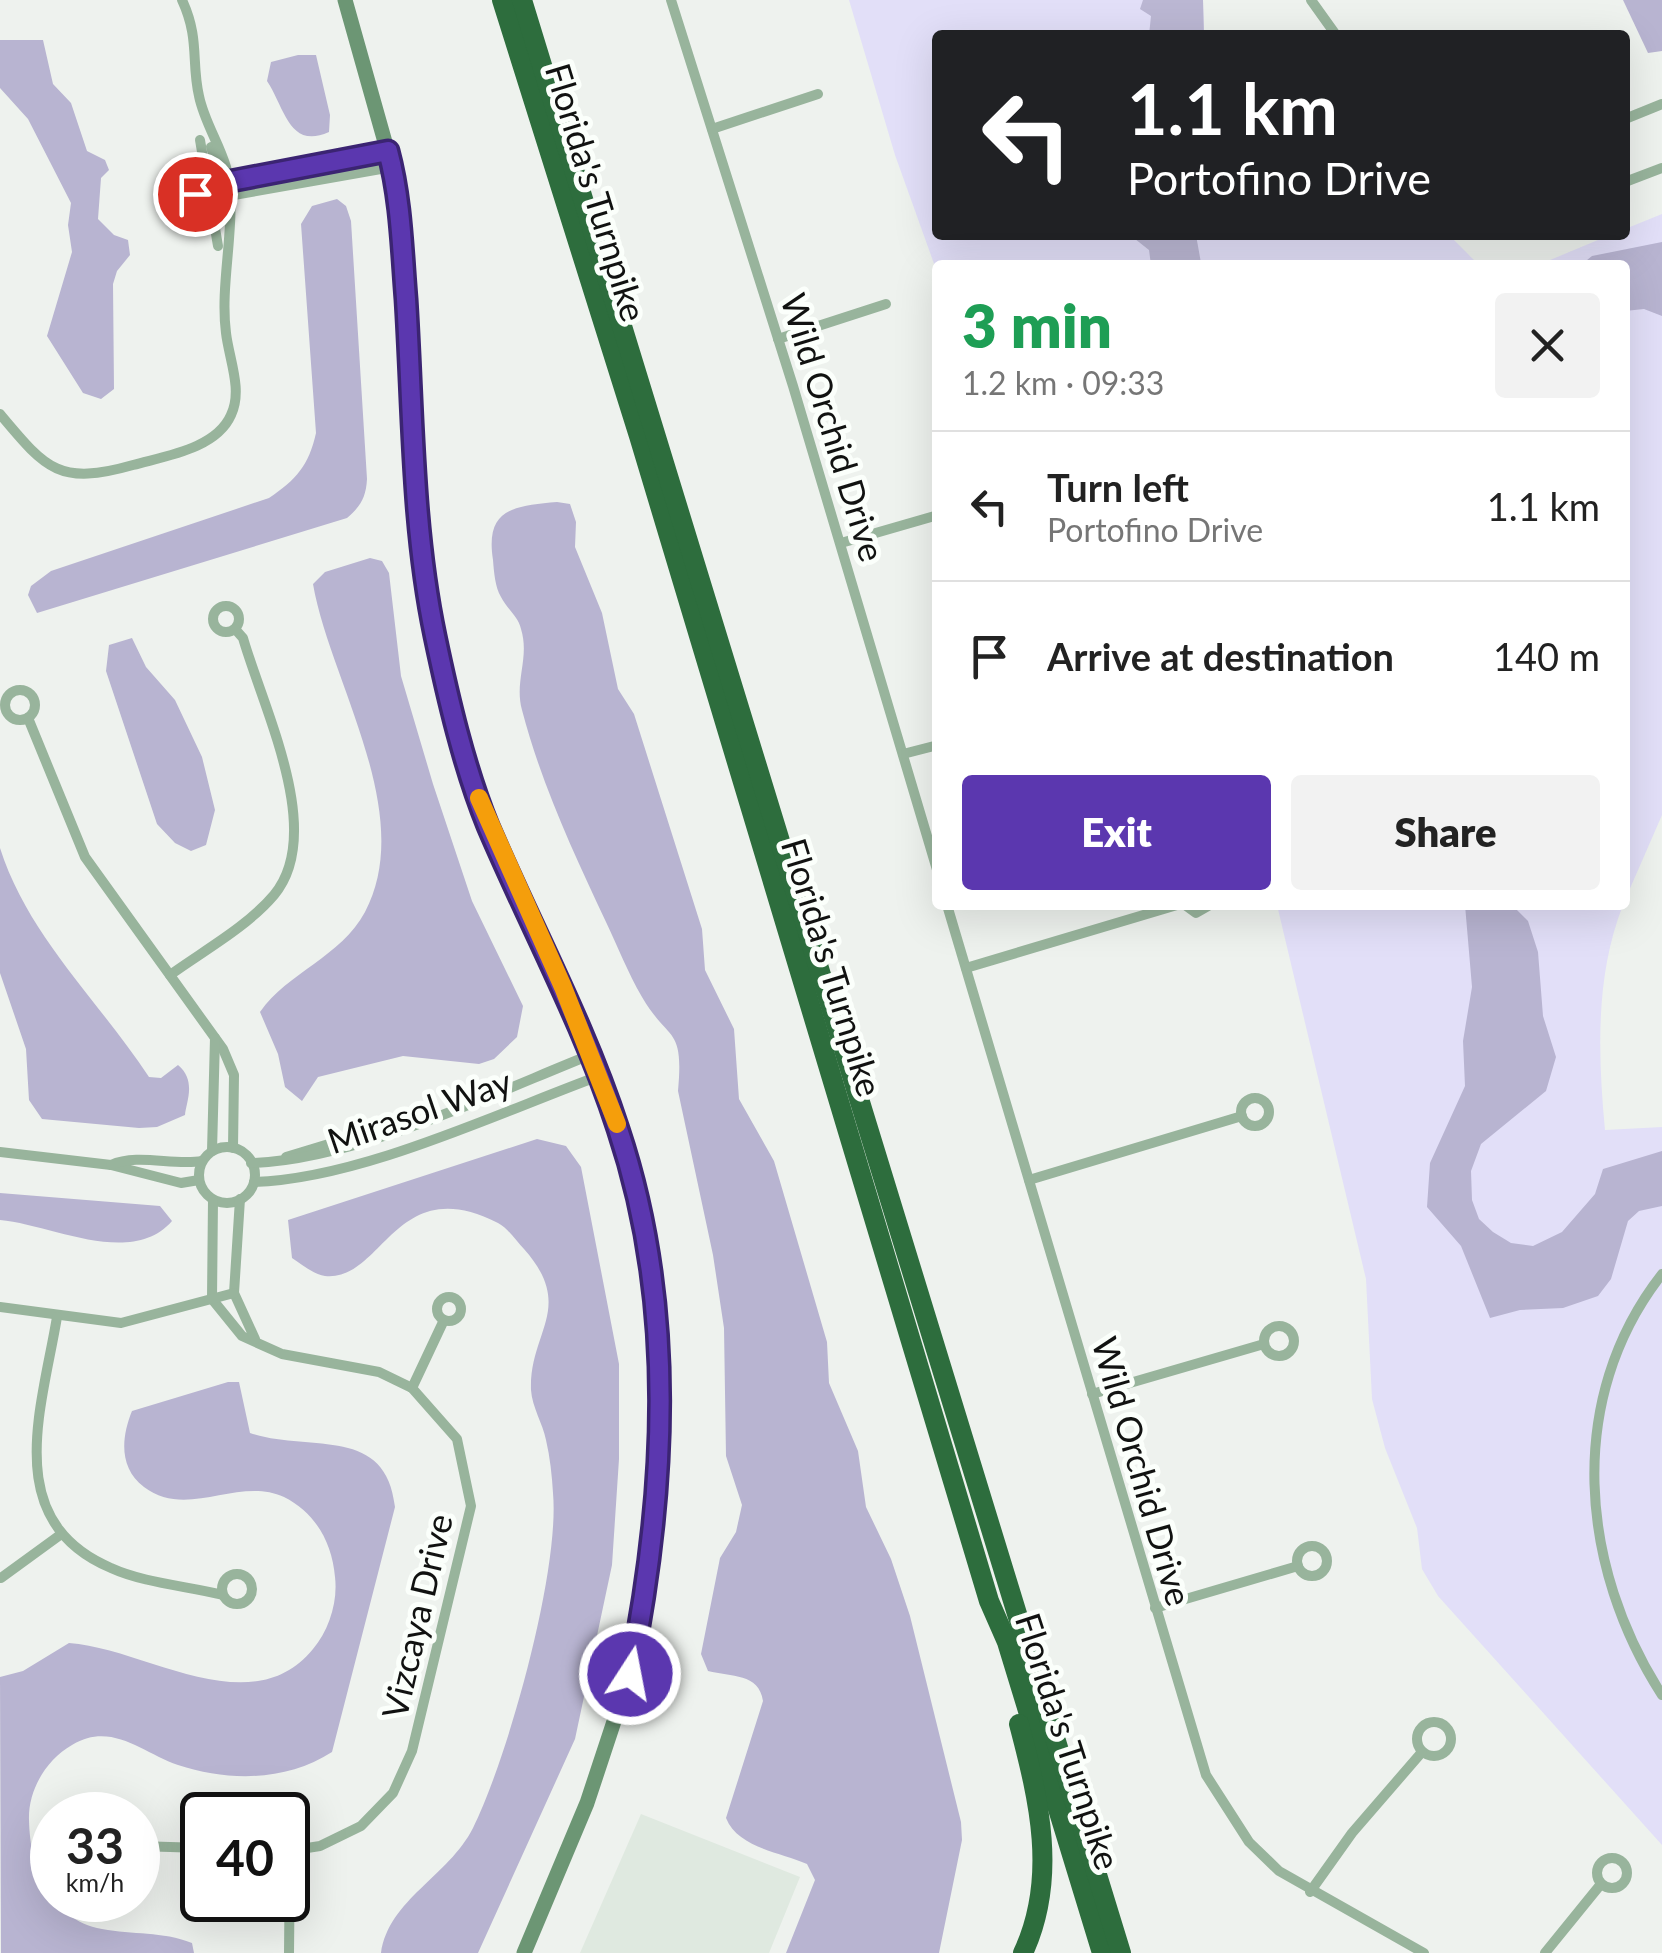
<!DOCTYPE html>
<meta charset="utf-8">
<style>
:root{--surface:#fff;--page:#f2f2f2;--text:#222;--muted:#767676;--line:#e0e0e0;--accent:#5b37af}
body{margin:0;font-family:Lato,sans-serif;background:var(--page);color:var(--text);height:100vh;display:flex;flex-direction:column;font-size:38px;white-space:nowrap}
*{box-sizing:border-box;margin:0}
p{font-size:32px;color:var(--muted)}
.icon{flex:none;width:55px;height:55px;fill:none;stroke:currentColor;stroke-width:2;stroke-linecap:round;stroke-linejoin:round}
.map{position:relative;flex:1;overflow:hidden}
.side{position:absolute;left:932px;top:260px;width:698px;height:650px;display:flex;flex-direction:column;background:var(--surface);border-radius:10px;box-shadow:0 10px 40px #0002}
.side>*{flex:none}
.top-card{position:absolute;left:932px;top:30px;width:698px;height:210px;border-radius:10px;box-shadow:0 10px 40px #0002;background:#202124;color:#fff;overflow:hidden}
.speed{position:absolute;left:30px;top:1792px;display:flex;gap:20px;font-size:50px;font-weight:700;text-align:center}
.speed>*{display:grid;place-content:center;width:130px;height:130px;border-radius:50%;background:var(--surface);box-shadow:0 10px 40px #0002;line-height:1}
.speed small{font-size:25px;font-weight:400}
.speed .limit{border:5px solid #111;border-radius:15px;background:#fff;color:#111}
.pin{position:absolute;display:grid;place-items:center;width:85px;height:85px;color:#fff;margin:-42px;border:5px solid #fff;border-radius:50%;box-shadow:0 2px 10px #0007}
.me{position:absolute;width:110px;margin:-55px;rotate:11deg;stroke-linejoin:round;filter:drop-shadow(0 0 8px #0008)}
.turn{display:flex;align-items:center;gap:35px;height:210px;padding:0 30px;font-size:45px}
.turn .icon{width:130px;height:130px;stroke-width:2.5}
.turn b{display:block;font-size:70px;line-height:85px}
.round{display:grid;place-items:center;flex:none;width:105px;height:105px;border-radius:10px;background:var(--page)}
.headline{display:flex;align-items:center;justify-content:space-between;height:170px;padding:0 30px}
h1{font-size:60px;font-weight:800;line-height:75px;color:#1e9e55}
.primary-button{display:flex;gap:20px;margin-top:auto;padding:20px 30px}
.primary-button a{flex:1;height:115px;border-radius:10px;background:var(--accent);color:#fff;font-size:40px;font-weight:800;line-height:115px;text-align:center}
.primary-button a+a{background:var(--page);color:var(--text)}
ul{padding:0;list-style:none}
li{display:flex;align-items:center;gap:30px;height:150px;padding:0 30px;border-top:2px solid var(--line)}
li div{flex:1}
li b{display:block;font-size:38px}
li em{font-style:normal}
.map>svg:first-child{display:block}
.built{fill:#dfe9e0}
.green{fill:#e2dff8}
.forest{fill:#bbb7d3}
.water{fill:#b8b4d1}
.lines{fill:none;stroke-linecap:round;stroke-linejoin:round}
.street{stroke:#98b49c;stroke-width:10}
.secondary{stroke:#6c9674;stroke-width:15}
.highway{stroke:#2d6d3d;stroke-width:20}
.route-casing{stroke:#3b2472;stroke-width:25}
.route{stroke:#5b37af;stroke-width:18}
.slow{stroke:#f59e0b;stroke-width:18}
.labels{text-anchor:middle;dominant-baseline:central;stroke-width:10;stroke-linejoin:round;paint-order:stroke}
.street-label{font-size:35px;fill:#111211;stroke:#fbfffb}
</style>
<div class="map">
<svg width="1662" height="1953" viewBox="0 0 1662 1953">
<rect width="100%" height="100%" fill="#eef2ee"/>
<polygon class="built" points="641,1814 800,1877 769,1953 580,1953"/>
<g class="green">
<polygon points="849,0 1203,0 1204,35 938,35 938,235 1449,235 1474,260 1488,265 938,265 937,272 895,155"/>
<polygon points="1662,214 1662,815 1625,900 1625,265 1538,265 1610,235 1625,235 1625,229"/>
<path d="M 1277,905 L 1623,905 C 1595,976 1598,1055 1605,1130 L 1662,1127 L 1662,1845 L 1438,1596 L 1422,1569 L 1417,1528 L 1385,1448 L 1372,1399 L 1366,1279 Z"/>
</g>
<g class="forest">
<polygon points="1143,0 1203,0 1204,35 1149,35 1151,16 1140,9"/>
<polygon points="1130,235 1196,235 1201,263 1151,265 1149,250"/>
</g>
<g class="water">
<polygon points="1623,0 1662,0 1662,51 1648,53"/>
<polygon points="0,40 43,40 53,84 71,103 87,151 105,160 109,170 101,178 98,219 114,235 128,240 130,255 117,271 113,284 114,389 101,399 83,393 47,336 72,252 68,225 71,203 28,119 0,88"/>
<path d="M 298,55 L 316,55 L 330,115 L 329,132 C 289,150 285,108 267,81 L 271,62 Z"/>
<path d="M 337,199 L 346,206 L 351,221 L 367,479 C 366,497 361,506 347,518 L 37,613 L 28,595 L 31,586 L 51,571 L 269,498 C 296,480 309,465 316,433 L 301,224 L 312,206 Z"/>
<polygon points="1662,242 1662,316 1644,309 1625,311 1625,265 1581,265 1592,256"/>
<path d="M 557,502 L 570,504 L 576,522 L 575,547 L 602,613 L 618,689 L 634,714 L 702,929 L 705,970 L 734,1029 L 739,1099 L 774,1161 L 827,1342 L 829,1383 L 858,1451 L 866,1507 L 891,1559 L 910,1616 L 961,1822 L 962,1840 L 939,1953 L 786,1953 L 815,1880 L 807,1864 C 780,1852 738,1848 726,1818 L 763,1701 C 759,1673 731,1677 708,1671 L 701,1654 L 720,1558 L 736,1532 L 742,1505 L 726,1456 L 724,1328 L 713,1255 L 678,1091 C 684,1025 669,1043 642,997 C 628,973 618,947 606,922 C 574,854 541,783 522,710 C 514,681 530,658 521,629 C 518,616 507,609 501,597 C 495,587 494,572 493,560 C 485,509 513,506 557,502 Z"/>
<path d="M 370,558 L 382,561 L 389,573 L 401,676 L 433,784 L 472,901 L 523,1006 L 517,1037 L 494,1059 L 479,1064 L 403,1056 L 318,1077 L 302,1101 L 285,1087 L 278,1054 L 260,1012 C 288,972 341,957 365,912 C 417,813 330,682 313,584 L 325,572 Z"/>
<polygon points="132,638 146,667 175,700 202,757 215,810 206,845 191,851 175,843 157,824 106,671 109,645"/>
<path d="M 0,848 C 28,936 99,1001 149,1077 L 161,1078 L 178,1065 C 197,1081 186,1102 185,1115 L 157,1127 L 139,1128 L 42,1119 L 29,1100 L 26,1049 L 0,973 Z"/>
<polygon points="1465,905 1512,905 1528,921 1538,952 1543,1016 1556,1057 1546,1091 1481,1144 1471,1171 1472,1200 1479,1219 1493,1232 1511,1243 1533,1246 1562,1232 1595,1194 1603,1169 1662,1151 1662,1206 1639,1211 1628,1221 1611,1279 1598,1296 1563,1308 1520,1310 1490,1318 1461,1246 1427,1207 1430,1163 1465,1086 1463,1041 1472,987"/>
<path d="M 537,1139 L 566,1146 L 581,1167 L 619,1364 L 619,1459 L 612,1565 L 575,1739 L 478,1953 L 381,1953 C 389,1899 448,1877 473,1828 C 508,1757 560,1571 553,1493 C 552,1476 550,1457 546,1440 C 543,1424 532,1407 531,1390 C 529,1331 576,1308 524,1249 C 516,1241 508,1228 498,1223 C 395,1170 383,1282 325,1276 C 315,1275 301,1264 292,1258 L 288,1220 Z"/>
<path d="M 0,1193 L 160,1206 L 172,1221 C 131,1268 50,1224 0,1220 Z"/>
<path d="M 228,1382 L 239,1382 L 250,1433 C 309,1453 386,1424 395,1507 L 332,1752 C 287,1781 230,1782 178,1765 C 142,1753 112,1721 72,1745 C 46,1760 28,1790 29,1820 C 30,1868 49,1919 102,1929 C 133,1935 162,1931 192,1943 L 194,1953 L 1,1953 L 0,1677 L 23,1671 L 69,1643 C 145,1648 251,1725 313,1649 C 329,1630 338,1602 335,1577 C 332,1543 316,1513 284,1497 C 238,1476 187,1520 144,1487 C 119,1468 121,1438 132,1411 Z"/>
</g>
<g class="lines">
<g class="street">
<polyline points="671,0 793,386 938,873"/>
<polyline points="1311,0 1336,35"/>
<polyline points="1625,119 1662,104"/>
<polyline points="712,129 818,94"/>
<polyline points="200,140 218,246"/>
<polyline points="211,147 217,168 226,179"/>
<polyline points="388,151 226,182 201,183 195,194 212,204 228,196 392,167"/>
<polyline points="1625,182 1662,168"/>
<polyline points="778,339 886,304"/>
<path d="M 0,414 C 46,469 59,486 133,465 C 165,456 216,449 231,415 C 243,390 229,359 226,333 C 219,280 239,216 226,167 C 219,143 204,121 199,96 C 191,61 200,39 182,0"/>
<polyline points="841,543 938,515"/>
<circle cx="226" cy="619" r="13"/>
<circle cx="20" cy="705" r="15"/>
<polyline points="28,718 85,857 223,1049 234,1075 233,1148"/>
<polyline points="903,754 938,745"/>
<polyline points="947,905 1206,1775 1249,1842 1279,1871 1424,1953"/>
<polyline points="1185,905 1196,913 1210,905"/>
<polyline points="966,968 1177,905"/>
<path d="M 170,975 C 203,951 247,927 274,895 C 326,833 263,708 243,638 L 235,629"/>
<circle cx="1255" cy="1112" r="14"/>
<circle cx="227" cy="1175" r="28"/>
<polyline points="212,1151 215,1038"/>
<polyline points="0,1152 111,1165 181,1183 199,1180"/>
<polyline points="286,1157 342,1140 352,1143"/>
<path d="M 251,1163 C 355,1160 492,1094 590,1055"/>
<path d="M 111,1165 C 138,1153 173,1166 202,1161"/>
<polyline points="1029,1180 1242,1116"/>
<path d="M 254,1182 C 360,1179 498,1113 599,1076"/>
<polyline points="213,1200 212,1299 242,1336 282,1354 379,1372 412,1388 457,1439 471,1506 412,1751 393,1793 361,1826 320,1846 288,1851"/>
<path d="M 1662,1274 C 1564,1399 1580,1568 1662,1695"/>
<polyline points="234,1293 240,1199"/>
<polyline points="234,1293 255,1339"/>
<circle cx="449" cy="1309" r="12"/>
<polyline points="0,1307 121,1323 234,1293"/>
<path d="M 57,1317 C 42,1408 0,1521 111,1568 C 144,1583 187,1586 223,1595"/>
<circle cx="1279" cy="1341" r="15"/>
<polyline points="412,1388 444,1320"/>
<polyline points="1092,1394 1264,1344"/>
<circle cx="1312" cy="1561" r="15"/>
<circle cx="237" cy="1589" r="15"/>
<polyline points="1,1578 60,1535"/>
<polyline points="1155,1608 1298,1566"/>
<circle cx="1434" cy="1739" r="17"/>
<polyline points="138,1846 202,1848"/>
<circle cx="1612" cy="1873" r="15"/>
<polyline points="1310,1892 1352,1833 1422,1752"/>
<polyline points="289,1953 290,1851"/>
<polyline points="1545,1953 1601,1884"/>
</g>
<polyline class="secondary" points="345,0 392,167 421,528 434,634 486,822 563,987 618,1129 639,1199 656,1311 658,1497 647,1588 630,1673 587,1803 524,1953"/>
<g class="highway">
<polyline points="502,0 639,436 989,1601 1007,1642 1102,1953"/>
<polyline points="522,0 1121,1953"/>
<path d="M 1019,1724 C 1039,1800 1058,1878 1023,1953"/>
</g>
</g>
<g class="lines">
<defs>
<path id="route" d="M 195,194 L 201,182 L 226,182 L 388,151 C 401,199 402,250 406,299 C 413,410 412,527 435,636 C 448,698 464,767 488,826 C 531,927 584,1024 618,1129 C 677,1305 666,1494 630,1674"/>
</defs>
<use href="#route" class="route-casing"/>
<use href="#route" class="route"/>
<polyline class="slow" points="479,798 563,987 617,1124"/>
</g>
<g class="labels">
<g class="street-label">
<text transform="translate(597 192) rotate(73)">Florida's Turnpike</text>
<text transform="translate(834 427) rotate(73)">Wild Orchid Drive</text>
<text transform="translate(833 967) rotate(73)">Florida's Turnpike</text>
<text transform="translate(419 1110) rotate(-19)">Mirasol Way</text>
<text transform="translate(1143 1471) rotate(74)">Wild Orchid Drive</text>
<text transform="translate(416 1616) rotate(-77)">Vizcaya Drive</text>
<text transform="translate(1069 1741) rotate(72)">Florida's Turnpike</text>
</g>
</g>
</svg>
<div class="speed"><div>33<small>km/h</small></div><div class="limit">40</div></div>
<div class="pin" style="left:195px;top:194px;background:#d93025"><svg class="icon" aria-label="arrive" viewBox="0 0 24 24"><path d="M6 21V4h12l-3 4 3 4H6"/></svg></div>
<svg class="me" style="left:630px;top:1674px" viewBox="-20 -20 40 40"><circle r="17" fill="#5b37af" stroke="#fff" stroke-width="3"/><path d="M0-11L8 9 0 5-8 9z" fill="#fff"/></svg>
<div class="top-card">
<div class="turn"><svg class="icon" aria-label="left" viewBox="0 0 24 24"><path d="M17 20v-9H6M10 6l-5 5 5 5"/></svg><div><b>1.1 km</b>Portofino Drive</div></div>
</div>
<section class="side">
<div class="headline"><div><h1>3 min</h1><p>1.2 km · 09:33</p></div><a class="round"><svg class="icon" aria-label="close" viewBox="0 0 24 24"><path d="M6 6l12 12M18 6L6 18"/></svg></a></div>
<ul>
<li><svg class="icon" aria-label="left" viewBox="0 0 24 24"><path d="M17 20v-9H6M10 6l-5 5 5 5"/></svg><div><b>Turn left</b><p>Portofino Drive</p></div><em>1.1 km</em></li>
<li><svg class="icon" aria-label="arrive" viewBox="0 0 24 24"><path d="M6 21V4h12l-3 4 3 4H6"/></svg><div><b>Arrive at destination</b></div><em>140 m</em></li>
</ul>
<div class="primary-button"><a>Exit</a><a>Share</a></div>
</section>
</div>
